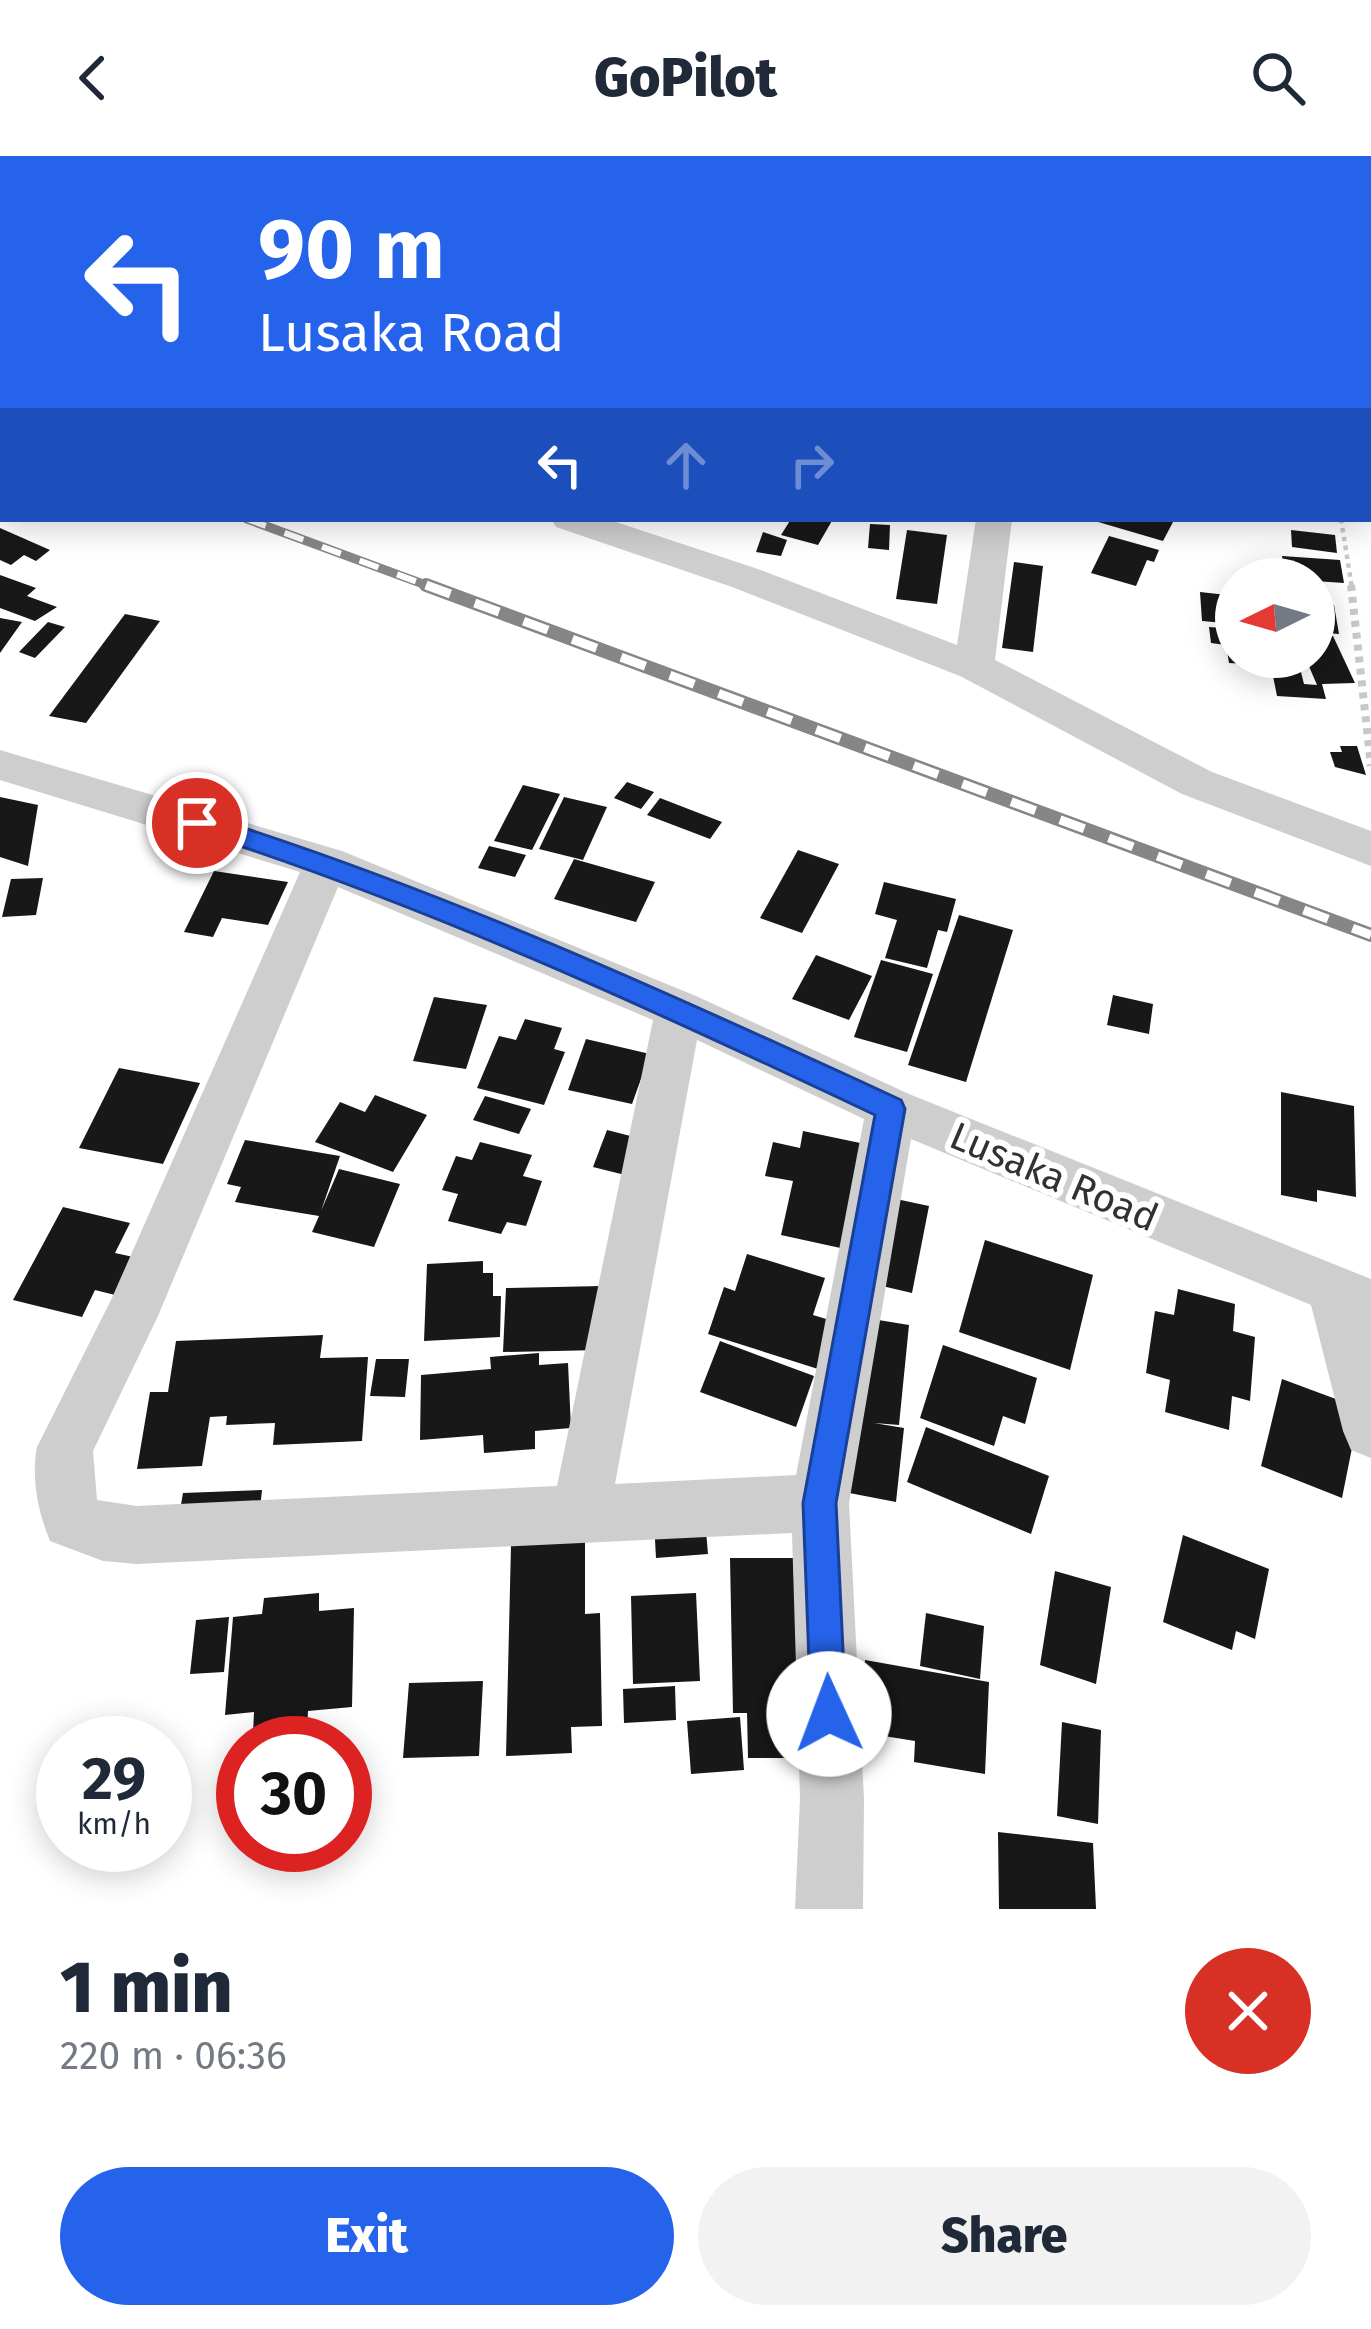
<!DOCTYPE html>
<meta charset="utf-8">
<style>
:root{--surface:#fff;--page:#f2f2f3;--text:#1f2937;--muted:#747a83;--accent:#2563eb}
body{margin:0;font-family:"Fira Sans",sans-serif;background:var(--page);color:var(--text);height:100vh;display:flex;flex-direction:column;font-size:45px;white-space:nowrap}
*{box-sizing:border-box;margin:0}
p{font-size:39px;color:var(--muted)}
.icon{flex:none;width:66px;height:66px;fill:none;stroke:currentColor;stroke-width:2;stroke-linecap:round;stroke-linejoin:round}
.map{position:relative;height:1753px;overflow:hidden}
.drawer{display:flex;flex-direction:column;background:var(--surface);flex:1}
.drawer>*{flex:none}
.guide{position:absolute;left:0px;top:0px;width:1371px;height:366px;box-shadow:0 6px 30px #0003;background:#2563eb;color:#fff;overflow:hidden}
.needle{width:78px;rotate:265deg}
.fabs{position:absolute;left:1215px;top:402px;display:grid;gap:24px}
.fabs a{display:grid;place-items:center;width:120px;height:120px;border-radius:50%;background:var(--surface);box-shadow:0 6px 30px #0003;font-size:60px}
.speed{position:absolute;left:36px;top:1560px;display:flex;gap:24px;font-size:60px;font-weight:700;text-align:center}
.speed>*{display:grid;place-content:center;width:156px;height:156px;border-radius:50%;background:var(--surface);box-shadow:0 6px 30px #0003;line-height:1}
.speed small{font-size:30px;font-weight:400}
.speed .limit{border:18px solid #d22;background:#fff;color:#111}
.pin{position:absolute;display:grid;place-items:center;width:102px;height:102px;color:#fff;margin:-51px;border:6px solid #fff;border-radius:50%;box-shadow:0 3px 12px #0007}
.me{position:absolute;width:132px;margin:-66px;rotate:358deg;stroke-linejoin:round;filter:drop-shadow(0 0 9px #0008)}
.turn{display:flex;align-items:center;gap:42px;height:252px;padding:0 60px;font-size:54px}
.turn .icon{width:156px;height:156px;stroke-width:2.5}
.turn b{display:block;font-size:84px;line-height:102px}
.lanes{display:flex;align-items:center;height:114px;padding:0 60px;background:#0003;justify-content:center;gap:60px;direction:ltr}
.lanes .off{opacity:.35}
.round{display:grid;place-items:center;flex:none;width:126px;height:126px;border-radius:63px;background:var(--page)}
.head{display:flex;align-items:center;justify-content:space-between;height:204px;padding:0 60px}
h1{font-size:72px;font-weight:800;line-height:90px}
.button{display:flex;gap:24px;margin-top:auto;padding:24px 60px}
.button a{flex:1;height:138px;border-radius:72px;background:var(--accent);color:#fff;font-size:48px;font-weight:800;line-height:138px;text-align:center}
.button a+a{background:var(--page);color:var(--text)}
header{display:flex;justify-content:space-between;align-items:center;height:156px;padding:0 60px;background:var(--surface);font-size:54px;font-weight:800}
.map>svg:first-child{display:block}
.building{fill:#181818}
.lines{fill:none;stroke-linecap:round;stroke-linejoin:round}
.path-far1{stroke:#c8c8c8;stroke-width:4.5;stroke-dasharray:4.5 4.5;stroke-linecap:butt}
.path{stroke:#c8c8c8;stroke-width:8;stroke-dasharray:6 6;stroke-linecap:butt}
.minor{fill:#cecece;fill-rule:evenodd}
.rail-far1-casing{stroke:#868686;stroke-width:9}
.rail-casing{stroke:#868686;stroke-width:14}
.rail-far1{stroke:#fff;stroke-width:6;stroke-dasharray:20;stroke-linecap:butt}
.rail{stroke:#fff;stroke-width:9;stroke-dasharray:26;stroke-linecap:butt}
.route{fill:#2563eb;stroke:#184099;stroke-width:3}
.labels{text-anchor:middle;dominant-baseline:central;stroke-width:12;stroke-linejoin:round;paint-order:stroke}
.street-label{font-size:39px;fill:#313131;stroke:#fff}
</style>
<header><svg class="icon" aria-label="back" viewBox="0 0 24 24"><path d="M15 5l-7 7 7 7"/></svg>GoPilot<svg class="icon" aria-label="search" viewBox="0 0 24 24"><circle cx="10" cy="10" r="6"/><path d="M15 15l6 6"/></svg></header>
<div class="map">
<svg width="1371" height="1753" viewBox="0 0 1371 1753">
<rect width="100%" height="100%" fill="#fff"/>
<g class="building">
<polygon points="791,363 833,363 818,389 781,379"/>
<polygon points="1088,363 1164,363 1173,366 1163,385"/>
<polygon points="870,368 890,369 889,394 868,392"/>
<polygon points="0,372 50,394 36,405 24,399 11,409 0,404"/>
<polygon points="907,374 947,379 937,448 896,443"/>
<polygon points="1291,374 1335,379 1337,397 1292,391"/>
<polygon points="763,376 787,384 781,400 756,396"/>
<polygon points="1109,380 1159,394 1154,406 1147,404 1136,430 1091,417"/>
<polygon points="1282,400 1340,404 1344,427 1285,423"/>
<polygon points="1014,406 1043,410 1033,496 1002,492"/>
<polygon points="0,419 36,432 27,440 57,451 35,465 0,452"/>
<polygon points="1200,436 1236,440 1236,468 1202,465"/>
<polygon points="1314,447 1334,449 1339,478 1314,476"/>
<polygon points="125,458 160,465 86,567 49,560"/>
<polygon points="0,462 22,466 0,497"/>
<polygon points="48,466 65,471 35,502 19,496"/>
<polygon points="1209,471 1236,473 1236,501 1244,501 1245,508 1229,507 1226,489 1211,487"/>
<polygon points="1333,480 1355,527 1322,528 1326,543 1277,540 1272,515 1301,516 1304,528 1317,529 1305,501 1314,501 1314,481"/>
<polygon points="1340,590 1357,590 1366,619 1335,611 1330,596 1342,596"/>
<polygon points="627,626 654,636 641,653 614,642"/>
<polygon points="523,629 560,638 532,694 494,685"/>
<polygon points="0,641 38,649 28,710 0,701"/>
<polygon points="564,641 607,651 583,704 539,693"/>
<polygon points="660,642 722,666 710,683 647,659"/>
<polygon points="489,690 526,699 515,721 478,712"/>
<polygon points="798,694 839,708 802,777 760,762"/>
<polygon points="574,703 655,726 636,766 554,743"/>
<polygon points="214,715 288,726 268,769 222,762 213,781 184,776"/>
<polygon points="43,722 36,759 2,761 11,723"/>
<polygon points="884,726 956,743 947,776 938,774 927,812 885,802 897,764 875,758"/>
<polygon points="959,759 1013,774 966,926 908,909"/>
<polygon points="816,799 872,820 849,864 792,843"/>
<polygon points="881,804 933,818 907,896 854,881"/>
<polygon points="1113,839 1153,848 1149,878 1107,869"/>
<polygon points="434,841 487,849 466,913 413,905"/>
<polygon points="525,863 562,872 554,893 565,896 544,949 477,932 499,880 516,884"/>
<polygon points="586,883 650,898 632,948 568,934"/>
<polygon points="119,912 200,927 163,1008 79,992"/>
<polygon points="1281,936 1354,950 1356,1041 1317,1034 1317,1046 1281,1039"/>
<polygon points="375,939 427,959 393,1016 315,986 340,946 365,956"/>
<polygon points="485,940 531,953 519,978 473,964"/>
<polygon points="607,974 650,985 637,1022 593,1011"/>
<polygon points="803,975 865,988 845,1093 781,1079 793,1025 765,1020 773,986 800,992"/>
<polygon points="245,984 340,1000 321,1055 339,1013 400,1028 374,1091 312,1076 319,1060 235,1046 241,1031 227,1028"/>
<polygon points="480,986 532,999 523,1020 542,1025 526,1070 507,1066 501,1078 448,1065 458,1038 442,1034 456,1000 472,1004"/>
<polygon points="882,1040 929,1050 912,1137 865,1126"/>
<polygon points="63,1051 130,1067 115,1097 138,1102 119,1140 95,1134 82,1161 13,1144"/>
<polygon points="985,1084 1093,1119 1070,1214 959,1176"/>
<polygon points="747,1098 825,1122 813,1159 833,1165 818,1213 708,1178 724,1131 735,1135"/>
<polygon points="483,1105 483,1117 493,1117 493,1140 501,1140 500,1181 424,1185 427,1108"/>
<polygon points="602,1130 601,1194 503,1196 506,1132"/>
<polygon points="1178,1133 1235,1148 1233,1175 1255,1181 1250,1245 1232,1240 1229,1274 1165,1256 1170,1224 1146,1217 1155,1155 1174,1159"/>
<polygon points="860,1161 909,1169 899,1269 874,1267 904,1272 896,1346 839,1335"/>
<polygon points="323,1179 320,1202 368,1201 362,1285 273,1289 275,1267 226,1269 227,1260 210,1261 202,1310 137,1313 150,1236 168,1236 176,1185"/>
<polygon points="720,1185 814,1220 796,1271 700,1236"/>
<polygon points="943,1189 1037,1222 1025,1268 1003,1260 994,1290 920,1262"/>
<polygon points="539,1197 539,1209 568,1207 571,1272 535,1275 535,1293 484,1297 483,1279 420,1284 421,1219 491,1213 490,1201"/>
<polygon points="376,1203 409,1203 405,1241 370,1240"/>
<polygon points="1282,1223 1360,1252 1342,1342 1261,1310"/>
<polygon points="926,1271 1049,1320 1031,1378 907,1326"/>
<polygon points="262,1334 259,1363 178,1366 183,1337"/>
<polygon points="705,1363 708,1398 656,1402 654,1366"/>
<polygon points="1183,1379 1269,1413 1255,1483 1236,1475 1232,1494 1163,1466"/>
<polygon points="585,1386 585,1458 600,1457 602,1570 571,1571 572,1597 506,1600 511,1389"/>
<polygon points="730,1402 793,1402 803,1602 748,1602 747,1557 733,1557"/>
<polygon points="1055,1415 1111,1431 1096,1528 1040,1509"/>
<polygon points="319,1437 319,1455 354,1452 352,1551 308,1555 307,1573 253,1578 254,1556 225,1559 233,1461 262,1458 264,1442"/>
<polygon points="696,1437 700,1525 633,1528 631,1440"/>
<polygon points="926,1457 984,1470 980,1523 920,1510"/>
<polygon points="229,1461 224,1516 190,1518 196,1464"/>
<polygon points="865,1504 989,1526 985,1618 914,1606 915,1585 859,1576"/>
<polygon points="483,1525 479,1600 403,1602 409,1527"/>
<polygon points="675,1530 676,1564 624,1567 623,1533"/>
<polygon points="740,1561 744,1614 691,1618 687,1565"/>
<polygon points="1062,1566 1101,1574 1098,1668 1057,1660"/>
<polygon points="998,1676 1093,1687 1096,1753 999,1753"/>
</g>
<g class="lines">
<polyline class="path-far1" points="1341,363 1352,432"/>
<polyline class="path" points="1351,429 1371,610"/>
<g class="minor">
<polygon points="987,0 1015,0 1016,3 986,3"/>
<polygon points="0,168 3,169 3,189 0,188"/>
<polygon points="551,363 607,363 758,413 957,489 976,363 1012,363 995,504 1212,616 1371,675 1371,710 1182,638 960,520 732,431 556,371"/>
<path d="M 0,594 L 342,695 L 696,840 L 909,938 L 1371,1123 L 1371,1302 L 1351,1294 L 1343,1275 L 1311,1149 L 911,983 L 849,1347 L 864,1643 L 863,1753 L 795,1753 L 800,1643 L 792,1377 L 137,1408 L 103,1405 L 50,1385 C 38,1356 31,1322 37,1291 L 111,1144 L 300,716 L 0,624 ZM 338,731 L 653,864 L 557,1330 L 137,1350 L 97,1344 L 93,1295 L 158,1160 ZM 697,884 L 864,963 L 796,1319 L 615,1328 Z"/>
</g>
<defs>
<polyline id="rail-far1" points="247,363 434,432"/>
<polyline id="rail" points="426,429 1371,779"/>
</defs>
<use href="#rail-far1" class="rail-far1-casing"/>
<use href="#rail" class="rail-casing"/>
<use href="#rail-far1" class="rail-far1"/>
<use href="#rail" class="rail"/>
</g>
<path class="route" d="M 197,657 C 440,732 671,838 901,944 L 905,953 L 836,1347 L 846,1558 L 841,1571 L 829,1576 L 816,1571 L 811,1558 L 803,1347 L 875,959 C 651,853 425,748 188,673 L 185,667 L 188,660 Z"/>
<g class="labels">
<g class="street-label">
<text transform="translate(1054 1021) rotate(23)">Lusaka Road</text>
</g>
</g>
</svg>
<div class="fabs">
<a><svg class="needle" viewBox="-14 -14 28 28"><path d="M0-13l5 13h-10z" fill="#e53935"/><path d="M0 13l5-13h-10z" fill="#747a83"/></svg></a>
</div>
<div class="speed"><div>29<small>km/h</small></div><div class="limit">30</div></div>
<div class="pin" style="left:197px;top:667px;background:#d93025"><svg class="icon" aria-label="arrive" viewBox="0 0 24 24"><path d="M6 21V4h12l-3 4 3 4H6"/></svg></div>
<svg class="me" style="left:829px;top:1558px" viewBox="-20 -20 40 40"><circle r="19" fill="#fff"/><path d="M0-13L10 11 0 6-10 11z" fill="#2563eb"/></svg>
<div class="guide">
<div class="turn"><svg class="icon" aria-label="left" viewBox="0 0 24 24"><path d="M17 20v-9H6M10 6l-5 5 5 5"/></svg><div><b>90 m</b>Lusaka Road</div></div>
<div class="lanes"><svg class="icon" aria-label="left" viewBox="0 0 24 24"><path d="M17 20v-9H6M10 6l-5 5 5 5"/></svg><svg class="icon off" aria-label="ahead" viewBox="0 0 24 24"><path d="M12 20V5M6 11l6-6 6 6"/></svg><svg class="icon off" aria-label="right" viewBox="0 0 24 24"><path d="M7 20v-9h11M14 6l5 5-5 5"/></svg></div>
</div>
</div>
<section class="drawer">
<div class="head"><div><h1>1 min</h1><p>220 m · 06:36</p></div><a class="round" style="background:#d93025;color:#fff"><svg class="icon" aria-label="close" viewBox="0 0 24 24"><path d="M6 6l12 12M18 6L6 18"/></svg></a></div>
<div class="button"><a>Exit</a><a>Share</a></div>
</section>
